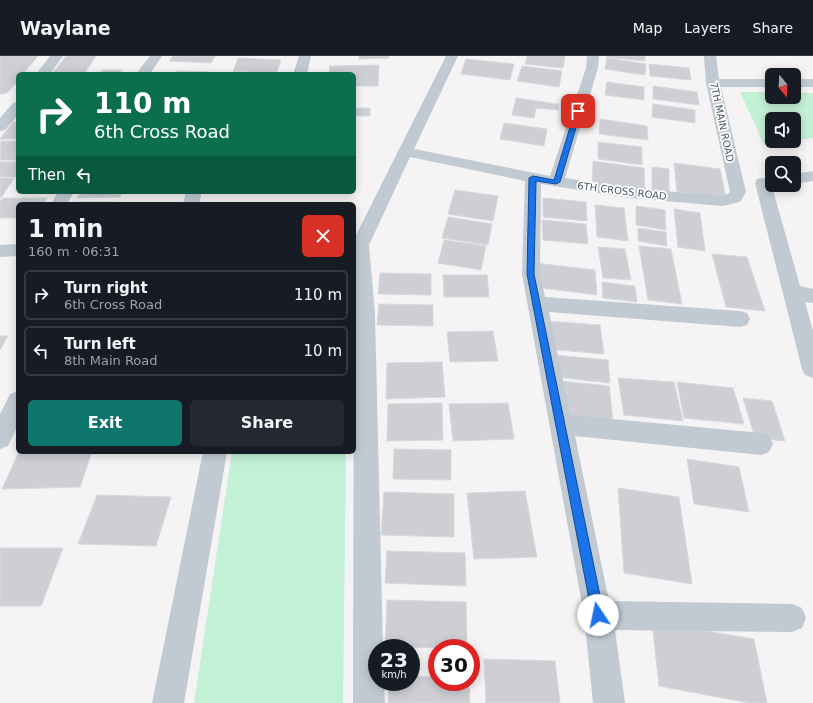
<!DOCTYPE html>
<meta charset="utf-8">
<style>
:root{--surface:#171b24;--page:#242831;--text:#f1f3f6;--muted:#9ea1a6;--line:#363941;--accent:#0f766e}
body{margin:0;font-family:"DejaVu Sans",sans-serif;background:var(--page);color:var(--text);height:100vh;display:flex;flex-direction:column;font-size:15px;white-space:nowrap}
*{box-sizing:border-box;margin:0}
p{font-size:13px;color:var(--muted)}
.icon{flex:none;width:22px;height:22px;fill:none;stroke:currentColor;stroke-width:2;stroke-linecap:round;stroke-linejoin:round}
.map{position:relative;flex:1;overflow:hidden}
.sheet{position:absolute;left:16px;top:146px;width:340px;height:252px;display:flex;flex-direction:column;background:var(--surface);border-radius:6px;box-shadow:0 2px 10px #0003}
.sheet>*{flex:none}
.top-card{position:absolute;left:16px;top:16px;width:340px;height:122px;border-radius:6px;box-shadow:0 2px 10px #0003;background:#0b6e4f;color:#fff;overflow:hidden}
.needle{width:26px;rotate:162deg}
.fabs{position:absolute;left:765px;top:12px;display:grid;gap:8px}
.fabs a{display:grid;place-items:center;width:36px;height:36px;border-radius:6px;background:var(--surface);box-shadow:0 2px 10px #0003;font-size:20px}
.speed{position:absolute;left:368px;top:583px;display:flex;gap:8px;font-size:20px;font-weight:700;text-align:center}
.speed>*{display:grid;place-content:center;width:52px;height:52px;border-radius:50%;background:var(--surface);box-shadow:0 2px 10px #0003;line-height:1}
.speed small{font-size:10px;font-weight:400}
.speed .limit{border:6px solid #d22;background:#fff;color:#111}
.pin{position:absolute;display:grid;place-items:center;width:34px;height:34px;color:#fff;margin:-17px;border-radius:8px;box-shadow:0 2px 6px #0006}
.me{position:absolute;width:44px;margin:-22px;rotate:349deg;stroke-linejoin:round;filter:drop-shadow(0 0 3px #0008)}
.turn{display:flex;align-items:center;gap:14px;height:84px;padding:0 12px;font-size:18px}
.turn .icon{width:52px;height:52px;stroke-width:2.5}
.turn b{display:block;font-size:28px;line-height:34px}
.then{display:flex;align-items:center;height:38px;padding:0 12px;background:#0003;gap:8px;font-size:15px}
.round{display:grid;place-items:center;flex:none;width:42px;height:42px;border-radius:6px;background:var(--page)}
.overview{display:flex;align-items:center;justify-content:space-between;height:68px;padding:0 12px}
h1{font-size:24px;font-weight:800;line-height:30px}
.primary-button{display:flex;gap:8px;margin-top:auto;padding:8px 12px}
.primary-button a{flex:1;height:46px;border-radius:6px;background:var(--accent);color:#fff;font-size:16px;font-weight:800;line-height:46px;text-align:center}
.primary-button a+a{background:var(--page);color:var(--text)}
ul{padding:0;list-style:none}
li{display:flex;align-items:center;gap:12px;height:50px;margin:0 8px 6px;padding:0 4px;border:2px solid var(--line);border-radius:6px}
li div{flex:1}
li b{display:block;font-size:15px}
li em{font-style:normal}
header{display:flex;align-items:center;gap:24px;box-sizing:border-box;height:56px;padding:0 20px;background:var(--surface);border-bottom:1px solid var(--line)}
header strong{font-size:19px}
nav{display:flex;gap:22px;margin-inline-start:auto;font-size:14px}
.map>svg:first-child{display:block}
.green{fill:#c3f1d5}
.building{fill:#cdcfd5;stroke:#d7d9de}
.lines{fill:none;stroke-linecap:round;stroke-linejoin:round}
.minor{fill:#c1cad2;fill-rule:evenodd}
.route{fill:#1a73e8;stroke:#114b97}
.labels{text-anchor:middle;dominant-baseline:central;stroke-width:3.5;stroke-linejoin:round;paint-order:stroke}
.far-street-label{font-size:10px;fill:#4a5661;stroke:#fff}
</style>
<header>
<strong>Waylane</strong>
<nav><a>Map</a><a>Layers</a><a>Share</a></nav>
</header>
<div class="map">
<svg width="813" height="647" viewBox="0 0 813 647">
<rect width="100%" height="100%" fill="#f5f3f3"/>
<g class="green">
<polygon points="740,36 772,36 772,41 794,41 794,37 813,37 813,82 794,85 794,63 772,63 772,85 791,85 764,89"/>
<polygon points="232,396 346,396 343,647 194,647"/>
</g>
<g class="building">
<polygon points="0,0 38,0 23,18 18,18 18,25 7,37 0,38"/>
<polygon points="66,0 96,0 84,18 52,18"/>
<polygon points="173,0 215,0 211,7 169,5"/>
<polygon points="359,0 389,0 389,2 359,3"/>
<polygon points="527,0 565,0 563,12 525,8"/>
<polygon points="606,0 645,0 645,5 606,1"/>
<polygon points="238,2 281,4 276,18 246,18 246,15 233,16"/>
<polygon points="607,2 646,8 645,19 605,13"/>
<polygon points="466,3 514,8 510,24 461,18"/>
<polygon points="649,8 689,12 691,24 650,20"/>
<polygon points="379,9 378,30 354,30 354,18 329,18 330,10"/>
<polygon points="522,10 562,15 559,31 517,25"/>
<polygon points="102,14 122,14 119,18 100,18"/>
<polygon points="177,15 209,16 208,18 175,18"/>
<polygon points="607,26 644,31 644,44 605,39"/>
<polygon points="653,30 697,36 699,49 653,43"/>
<polygon points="516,42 558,48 558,54 536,52 534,62 512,59"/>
<polygon points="653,48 695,54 695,67 652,61"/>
<rect x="354" y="52" width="16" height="8"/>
<polygon points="600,63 647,70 648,84 599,78"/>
<polygon points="13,66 18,66 18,83 0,83"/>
<polygon points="504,67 547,73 544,90 500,83"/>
<polygon points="1,85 18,85 18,104 0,104"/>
<polygon points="598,86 642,91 642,109 598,103"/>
<polygon points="593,105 644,112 645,137 592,130"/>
<rect x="0" y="106" width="18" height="15"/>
<polygon points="674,107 720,113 726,142 677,136"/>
<polygon points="652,111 669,113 669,137 652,134"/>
<polygon points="0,122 14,122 1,142 0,142"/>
<polygon points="455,134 498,140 493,165 448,158"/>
<polygon points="81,136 122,136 120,141 77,142"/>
<polygon points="3,142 47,142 43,148 18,148 18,162 0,162 0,146"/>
<polygon points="543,142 586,146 587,165 543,161"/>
<polygon points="75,146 116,146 114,148 74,148"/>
<polygon points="595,149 624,152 628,185 597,181"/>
<polygon points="636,150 665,154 666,174 636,169"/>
<polygon points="674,153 700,157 705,195 678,191"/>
<polygon points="448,161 492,168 488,189 442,182"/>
<polygon points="542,164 586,168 588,188 543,184"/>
<polygon points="638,172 666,176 667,190 638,185"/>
<polygon points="444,184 486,190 481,214 438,207"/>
<polygon points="639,190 671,193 682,248 648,244"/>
<polygon points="598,191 625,193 631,224 603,222"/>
<polygon points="712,198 747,201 765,255 726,251"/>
<polygon points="535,207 595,214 597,239 534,231"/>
<polygon points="380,217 431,218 431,239 378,238"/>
<polygon points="443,219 487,219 489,241 444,241"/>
<polygon points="602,226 635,230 637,246 603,242"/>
<polygon points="379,248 433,249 433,270 377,269"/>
<polygon points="546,265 600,269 604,298 548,293"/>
<polygon points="493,275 498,305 450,306 447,276"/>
<polygon points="0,280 8,280 0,294"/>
<polygon points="554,299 608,304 610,327 555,321"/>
<polygon points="442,306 445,341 386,343 387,307"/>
<polygon points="618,322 674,326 683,365 624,359"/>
<polygon points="560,325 609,330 613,364 562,359"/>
<polygon points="677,326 733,332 744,368 684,362"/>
<polygon points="743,342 772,345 785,385 755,382"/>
<polygon points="442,347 443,384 387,385 388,348"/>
<polygon points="508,347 514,383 453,385 449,348"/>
<polygon points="394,393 451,394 451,424 393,423"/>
<polygon points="19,396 92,396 80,431 2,433"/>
<polygon points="687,403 739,411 749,456 694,448"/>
<polygon points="618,432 679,441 692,528 624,517"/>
<polygon points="525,435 537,501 474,503 467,437"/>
<polygon points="384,436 454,438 454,481 381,479"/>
<polygon points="97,439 171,441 156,490 78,488"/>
<polygon points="0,492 63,492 41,550 0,550"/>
<polygon points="387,495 465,497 466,530 385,527"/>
<polygon points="387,544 466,546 467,592 385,591"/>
<polygon points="652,566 754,583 767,647 749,647 659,630"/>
<polygon points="484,603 555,605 560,647 486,647"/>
<polygon points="411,620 437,621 437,626 469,626 470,647 388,647 389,626 411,626"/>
</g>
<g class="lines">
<g class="minor">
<polygon points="50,0 63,0 50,18 36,18"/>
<polygon points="150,0 162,0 150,18 136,18"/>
<polygon points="299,0 311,0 307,18 293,18"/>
<polygon points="446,0 458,0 414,93 550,120 586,12 587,0 599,0 598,12 565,122 630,132 722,140 728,138 730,136 706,27 704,0 716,0 719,23 772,23 772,31 721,31 746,136 740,146 722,150 630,142 541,128 540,218 545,241 740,255 747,257 750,263 747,269 740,271 549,256 570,359 761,377 769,380 773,388 769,396 761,399 575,380 609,545 792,548 802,552 806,562 802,572 792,576 615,574 625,647 593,647 584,559 522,218 525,125 410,101 369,189 375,258 383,592 377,592 377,626 384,626 385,647 353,647 354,183"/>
<rect x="794" y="23" width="19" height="8"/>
<polygon points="18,46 18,59 5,74 0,75 0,62 13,47"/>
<polygon points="813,115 813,125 794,128 794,118"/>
<polygon points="763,122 769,123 771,127 800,230 813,233 813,247 805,246 813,275 813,322 805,319 802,313 755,127 757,123"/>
<polygon points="58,136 74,136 67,148 51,148"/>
<polygon points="186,136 202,136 199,148 183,148"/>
<polygon points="18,188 18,200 0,201 0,189"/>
<polygon points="18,335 18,369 8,390 0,393 0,358 10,338"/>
<polygon points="203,396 227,396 184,647 152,647"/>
</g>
</g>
<polygon class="route" points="578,53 581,55 560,126 556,128 536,125 534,218 604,559 602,563 598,565 593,563 592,559 527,218 529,122 533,120 554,124 575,55"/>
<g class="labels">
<g class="far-street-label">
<text transform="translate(722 66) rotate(78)">7TH MAIN ROAD</text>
<text transform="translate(622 135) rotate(7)">6TH CROSS ROAD</text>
</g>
</g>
</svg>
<div class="fabs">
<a><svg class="needle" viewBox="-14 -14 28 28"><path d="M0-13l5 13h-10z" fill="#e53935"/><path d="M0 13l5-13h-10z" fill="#9ea1a6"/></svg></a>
<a><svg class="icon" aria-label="sound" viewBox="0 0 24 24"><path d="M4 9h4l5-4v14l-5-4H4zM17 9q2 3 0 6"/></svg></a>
<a><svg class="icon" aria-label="search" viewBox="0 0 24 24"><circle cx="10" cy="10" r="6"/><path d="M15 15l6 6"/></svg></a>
</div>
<div class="speed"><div>23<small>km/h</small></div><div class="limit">30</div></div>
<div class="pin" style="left:578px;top:55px;background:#d93025"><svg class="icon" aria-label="arrive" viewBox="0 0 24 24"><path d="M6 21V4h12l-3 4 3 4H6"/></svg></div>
<svg class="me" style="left:598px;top:559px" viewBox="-20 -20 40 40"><circle r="19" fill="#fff"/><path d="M0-13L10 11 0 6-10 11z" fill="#1a73e8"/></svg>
<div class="top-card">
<div class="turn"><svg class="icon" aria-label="right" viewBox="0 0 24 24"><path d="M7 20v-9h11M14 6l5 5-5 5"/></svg><div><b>110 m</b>6th Cross Road</div></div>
<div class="then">Then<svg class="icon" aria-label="left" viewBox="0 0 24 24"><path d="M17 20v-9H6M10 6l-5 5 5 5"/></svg></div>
</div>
<section class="sheet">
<div class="overview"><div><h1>1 min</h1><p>160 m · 06:31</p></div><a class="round" style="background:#d93025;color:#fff"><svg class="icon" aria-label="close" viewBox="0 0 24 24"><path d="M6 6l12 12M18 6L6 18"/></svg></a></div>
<ul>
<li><svg class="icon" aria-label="right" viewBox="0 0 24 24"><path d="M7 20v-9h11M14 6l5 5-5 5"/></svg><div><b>Turn right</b><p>6th Cross Road</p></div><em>110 m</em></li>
<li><svg class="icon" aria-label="left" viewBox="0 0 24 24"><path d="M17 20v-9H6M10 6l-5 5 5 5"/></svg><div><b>Turn left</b><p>8th Main Road</p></div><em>10 m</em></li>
</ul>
<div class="primary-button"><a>Exit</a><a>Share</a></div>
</section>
</div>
